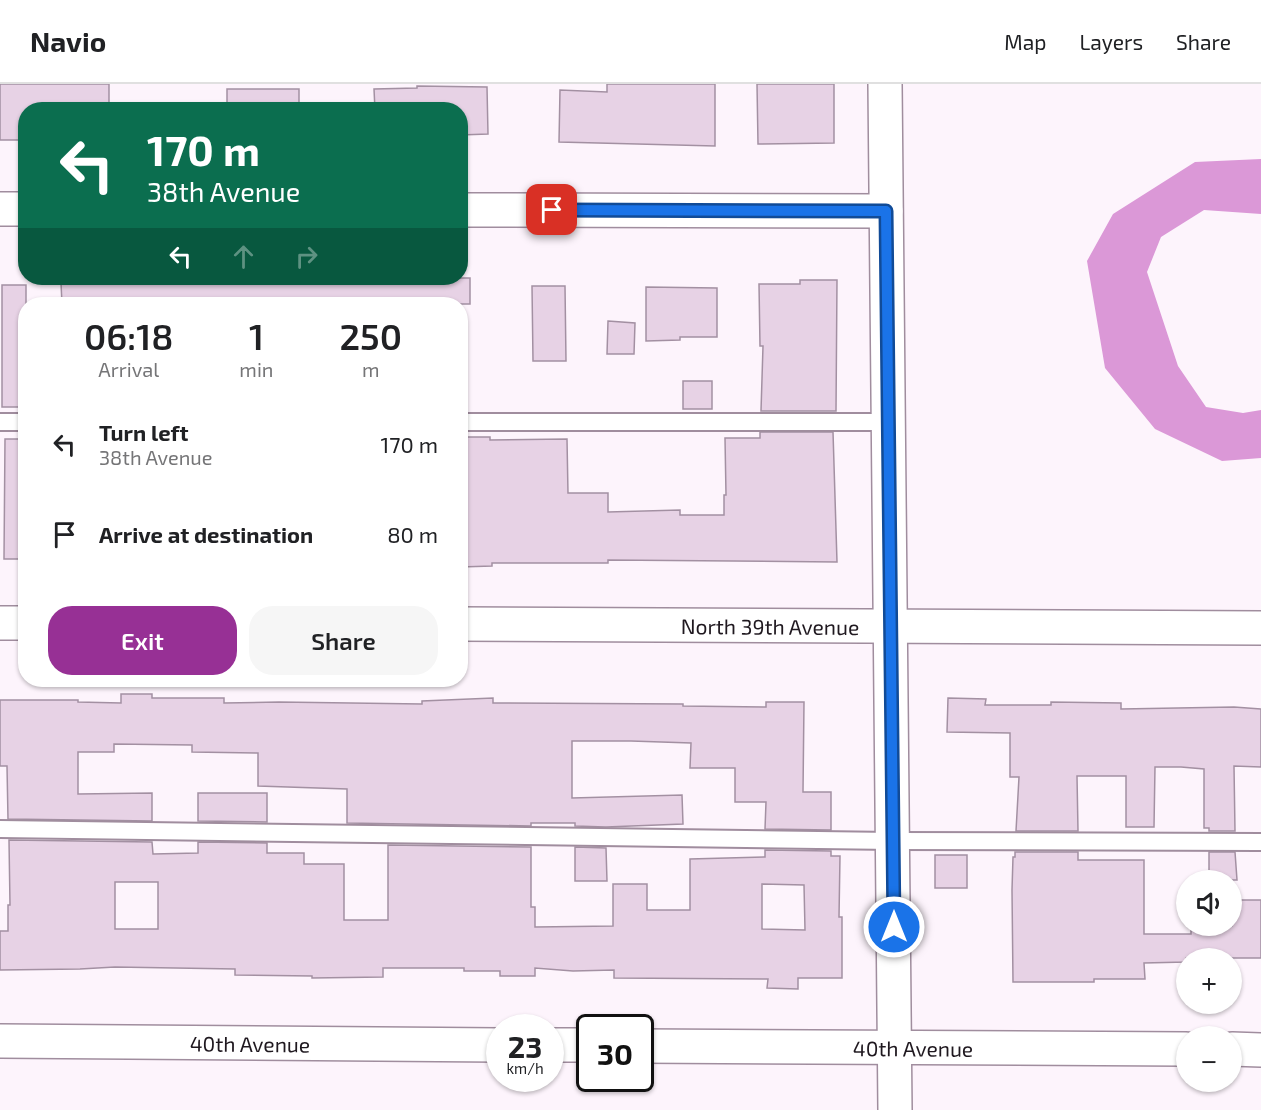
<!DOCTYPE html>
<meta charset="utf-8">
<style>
:root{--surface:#fff;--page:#f6f6f6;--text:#202124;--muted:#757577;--line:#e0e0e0;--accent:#973095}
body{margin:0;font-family:"Exo 2",sans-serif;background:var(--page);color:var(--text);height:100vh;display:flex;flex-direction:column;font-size:22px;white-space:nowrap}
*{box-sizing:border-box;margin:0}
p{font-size:20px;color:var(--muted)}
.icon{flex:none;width:33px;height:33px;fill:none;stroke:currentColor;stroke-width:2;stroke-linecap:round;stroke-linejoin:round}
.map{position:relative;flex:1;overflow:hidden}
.side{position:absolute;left:18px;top:213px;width:450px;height:390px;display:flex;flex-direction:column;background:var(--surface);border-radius:24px;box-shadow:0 2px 4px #0004}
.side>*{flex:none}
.guide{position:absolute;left:18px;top:18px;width:450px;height:183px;border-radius:24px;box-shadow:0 2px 4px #0004;background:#0b6e4f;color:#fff;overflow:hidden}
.buttons{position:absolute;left:1176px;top:786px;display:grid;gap:12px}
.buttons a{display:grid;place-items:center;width:66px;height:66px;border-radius:50%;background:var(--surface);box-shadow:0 2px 4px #0004;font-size:30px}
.speed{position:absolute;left:486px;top:930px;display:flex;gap:12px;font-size:30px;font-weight:700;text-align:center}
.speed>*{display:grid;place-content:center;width:78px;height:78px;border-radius:50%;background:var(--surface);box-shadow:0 2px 4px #0004;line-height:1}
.speed small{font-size:15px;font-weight:400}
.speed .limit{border:3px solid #111;border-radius:9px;background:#fff;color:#111}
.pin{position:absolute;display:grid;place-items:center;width:51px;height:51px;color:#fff;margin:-26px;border-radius:12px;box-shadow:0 3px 9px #0006}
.me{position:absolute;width:66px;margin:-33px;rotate:0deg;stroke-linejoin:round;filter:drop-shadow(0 0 4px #0008)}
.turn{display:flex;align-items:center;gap:21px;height:126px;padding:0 30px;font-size:27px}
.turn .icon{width:78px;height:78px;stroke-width:2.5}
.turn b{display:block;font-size:42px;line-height:51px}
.lanes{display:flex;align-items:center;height:57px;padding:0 30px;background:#0003;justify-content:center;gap:30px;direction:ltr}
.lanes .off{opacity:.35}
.eta{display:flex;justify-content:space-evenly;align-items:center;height:102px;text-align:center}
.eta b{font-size:36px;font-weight:600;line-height:42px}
.cta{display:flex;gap:12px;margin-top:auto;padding:12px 30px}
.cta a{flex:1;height:69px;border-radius:24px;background:var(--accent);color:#fff;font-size:24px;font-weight:600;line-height:69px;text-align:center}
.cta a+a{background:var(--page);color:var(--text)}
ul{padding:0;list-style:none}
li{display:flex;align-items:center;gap:18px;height:90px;padding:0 30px}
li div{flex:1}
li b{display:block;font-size:22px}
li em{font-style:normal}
header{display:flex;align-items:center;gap:36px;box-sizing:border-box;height:84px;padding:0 30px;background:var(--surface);border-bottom:2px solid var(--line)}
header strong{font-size:28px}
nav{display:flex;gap:33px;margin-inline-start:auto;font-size:21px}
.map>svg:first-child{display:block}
.water{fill:#db98d7}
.building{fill:#e7d2e5;stroke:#a390a2;stroke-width:1.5;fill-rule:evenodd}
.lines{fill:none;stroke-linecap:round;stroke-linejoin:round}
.lane-casing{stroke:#a08d9e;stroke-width:20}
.street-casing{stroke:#a08d9e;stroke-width:36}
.lane{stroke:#fff;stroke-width:16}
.street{stroke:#fff;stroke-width:33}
.route-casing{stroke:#114b97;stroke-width:15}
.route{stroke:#1a73e8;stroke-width:10}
.labels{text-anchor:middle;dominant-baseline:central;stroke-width:6;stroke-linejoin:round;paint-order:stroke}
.street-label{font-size:21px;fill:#1f181f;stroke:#fff}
</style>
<header>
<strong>Navio</strong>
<nav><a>Map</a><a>Layers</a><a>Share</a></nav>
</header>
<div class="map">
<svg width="1261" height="1026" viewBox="0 0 1261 1026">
<rect width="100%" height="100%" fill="#fdf4fc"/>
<polygon class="water" points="1261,75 1261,130 1204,126 1161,153 1147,188 1178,282 1206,323 1243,329 1261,326 1261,374 1222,377 1155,345 1105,284 1087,177 1113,130 1195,78"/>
<g class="building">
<polygon points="0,0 109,0 109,26 26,26 26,56 0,56"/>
<polygon points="607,0 715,0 715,62 559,58 560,6 607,8"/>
<polygon points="757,0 834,0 834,59 758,60"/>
<polygon points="417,2 487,3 488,50 460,51 460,26 375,26 374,5 417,4"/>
<rect x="227" y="5" width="72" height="21"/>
<polygon points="287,194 470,194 470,220 62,220 61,199 288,198"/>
<polygon points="800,196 837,196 836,327 761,327 763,262 760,262 759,200 800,200"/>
<rect x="2" y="201" width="24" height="122"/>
<polygon points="532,202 565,202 566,277 533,277"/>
<polygon points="646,203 717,204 717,253 680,253 680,256 646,257"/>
<polygon points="608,237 635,239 634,270 607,270"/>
<rect x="683" y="297" width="29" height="28"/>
<polygon points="760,348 833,348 837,478 608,476 608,479 492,479 492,482 460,483 460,353 490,353 490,356 567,355 568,409 608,409 608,428 680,426 680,431 724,431 724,411 726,411 725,354 760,354"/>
<polygon points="5,355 26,355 26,475 4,475"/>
<polygon points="121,610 152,610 152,614 224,614 224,619 279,618 422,620 422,617 493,614 493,619 683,620 683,622 766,623 766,618 804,618 803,708 831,708 831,746 765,745 766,718 735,718 735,684 690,684 691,659 631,657 572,657 572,714 682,711 683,740 606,743 575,742 575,739 531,739 531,742 347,739 347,705 258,702 258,669 192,668 192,661 114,660 114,668 78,668 78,710 152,709 152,737 8,735 7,682 0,682 0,616 78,616 78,618 121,619"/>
<polygon points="948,614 986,615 985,621 1051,621 1051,618 1121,619 1121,625 1234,623 1261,625 1261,683 1234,682 1235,747 1209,747 1209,744 1204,744 1204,685 1181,683 1155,683 1154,743 1126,743 1126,692 1077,692 1078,747 1016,747 1019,693 1010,693 1010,649 947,648"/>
<polygon points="198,709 267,709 267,738 198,737"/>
<path d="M 9,756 L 152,758 L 153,770 L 198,769 L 198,758 L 267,759 L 267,769 L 304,769 L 304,780 L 344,780 L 344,836 L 388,836 L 388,761 L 531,763 L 531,823 L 535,823 L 535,843 L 613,842 L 613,800 L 647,800 L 647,826 L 690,826 L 690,775 L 765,773 L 765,766 L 831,767 L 831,772 L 840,772 L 839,833 L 842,833 L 842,894 L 798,894 L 798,905 L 767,904 L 768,895 L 614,894 L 614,886 L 573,887 L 535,884 L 535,892 L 500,892 L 500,887 L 464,887 L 464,884 L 383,884 L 383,893 L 312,894 L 312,892 L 235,891 L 235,885 L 115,883 L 80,885 L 0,886 L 0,847 L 8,847 L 8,821 L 10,821 ZM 115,798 L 158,798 L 158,845 L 115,845 ZM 762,800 L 804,801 L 805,846 L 762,845 Z"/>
<polygon points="575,763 606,764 607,797 575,797"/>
<polygon points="1015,768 1078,768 1078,776 1144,776 1144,850 1191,850 1191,842 1232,842 1232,816 1261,816 1261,874 1186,874 1186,878 1144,879 1145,895 1094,895 1094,898 1013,898 1012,806 1013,773 1015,773"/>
<polygon points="1209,768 1235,768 1237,796 1209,796"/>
<rect x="935" y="771" width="32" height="33"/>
</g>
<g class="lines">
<defs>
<g id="lane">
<polyline points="0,338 26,338"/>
<polyline points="460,338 889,338"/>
<polyline points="0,745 893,757 1261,758"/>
</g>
<g id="street">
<polyline points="885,0 895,1026"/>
<polyline points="0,125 26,125"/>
<polyline points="460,126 886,127"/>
<polyline points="0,539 26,539"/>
<path id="s1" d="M 460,540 L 1261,544"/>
<path id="s2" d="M 0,957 L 500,961"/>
<polyline points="550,961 590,961"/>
<path id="s3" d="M 640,962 L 1186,965"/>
<polyline points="1232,965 1261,966"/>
</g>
</defs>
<use href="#lane" class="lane-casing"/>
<use href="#street" class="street-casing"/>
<use href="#lane" class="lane"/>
<use href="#street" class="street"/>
</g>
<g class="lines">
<defs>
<polyline id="route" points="552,126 886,127 894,843"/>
</defs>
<use href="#route" class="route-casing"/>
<use href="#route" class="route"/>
</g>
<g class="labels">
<g class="street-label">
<text stroke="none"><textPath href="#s1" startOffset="310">North 39th Avenue</textPath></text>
<text stroke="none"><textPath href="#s2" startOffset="250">40th Avenue</textPath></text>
<text stroke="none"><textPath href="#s3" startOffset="273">40th Avenue</textPath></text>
</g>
</g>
</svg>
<div class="buttons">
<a><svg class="icon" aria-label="sound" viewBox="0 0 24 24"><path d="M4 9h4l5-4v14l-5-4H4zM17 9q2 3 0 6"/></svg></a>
<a>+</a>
<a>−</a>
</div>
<div class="speed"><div>23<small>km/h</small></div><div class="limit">30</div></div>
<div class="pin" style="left:552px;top:126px;background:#d93025"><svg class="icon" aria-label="arrive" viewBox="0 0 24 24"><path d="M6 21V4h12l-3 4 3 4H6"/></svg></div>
<svg class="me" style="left:894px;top:843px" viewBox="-20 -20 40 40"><circle r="17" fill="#1a73e8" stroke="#fff" stroke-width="3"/><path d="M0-11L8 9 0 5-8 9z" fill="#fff"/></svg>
<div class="guide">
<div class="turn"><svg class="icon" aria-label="left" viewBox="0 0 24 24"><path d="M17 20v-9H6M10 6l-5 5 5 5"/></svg><div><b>170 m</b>38th Avenue</div></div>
<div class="lanes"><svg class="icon" aria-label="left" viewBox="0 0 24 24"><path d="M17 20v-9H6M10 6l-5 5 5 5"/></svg><svg class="icon off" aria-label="ahead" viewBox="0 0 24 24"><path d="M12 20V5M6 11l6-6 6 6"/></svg><svg class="icon off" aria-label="right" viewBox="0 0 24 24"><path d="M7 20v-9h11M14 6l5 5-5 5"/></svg></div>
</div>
<section class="side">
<div class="eta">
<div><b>06:18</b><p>Arrival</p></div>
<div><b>1</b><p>min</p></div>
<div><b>250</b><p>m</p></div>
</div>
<ul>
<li><svg class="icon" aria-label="left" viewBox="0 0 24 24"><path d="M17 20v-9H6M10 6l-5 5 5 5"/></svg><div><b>Turn left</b><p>38th Avenue</p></div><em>170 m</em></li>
<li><svg class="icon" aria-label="arrive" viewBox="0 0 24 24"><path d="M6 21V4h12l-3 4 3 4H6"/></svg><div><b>Arrive at destination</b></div><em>80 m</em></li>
</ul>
<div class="cta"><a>Exit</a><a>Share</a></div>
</section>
</div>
